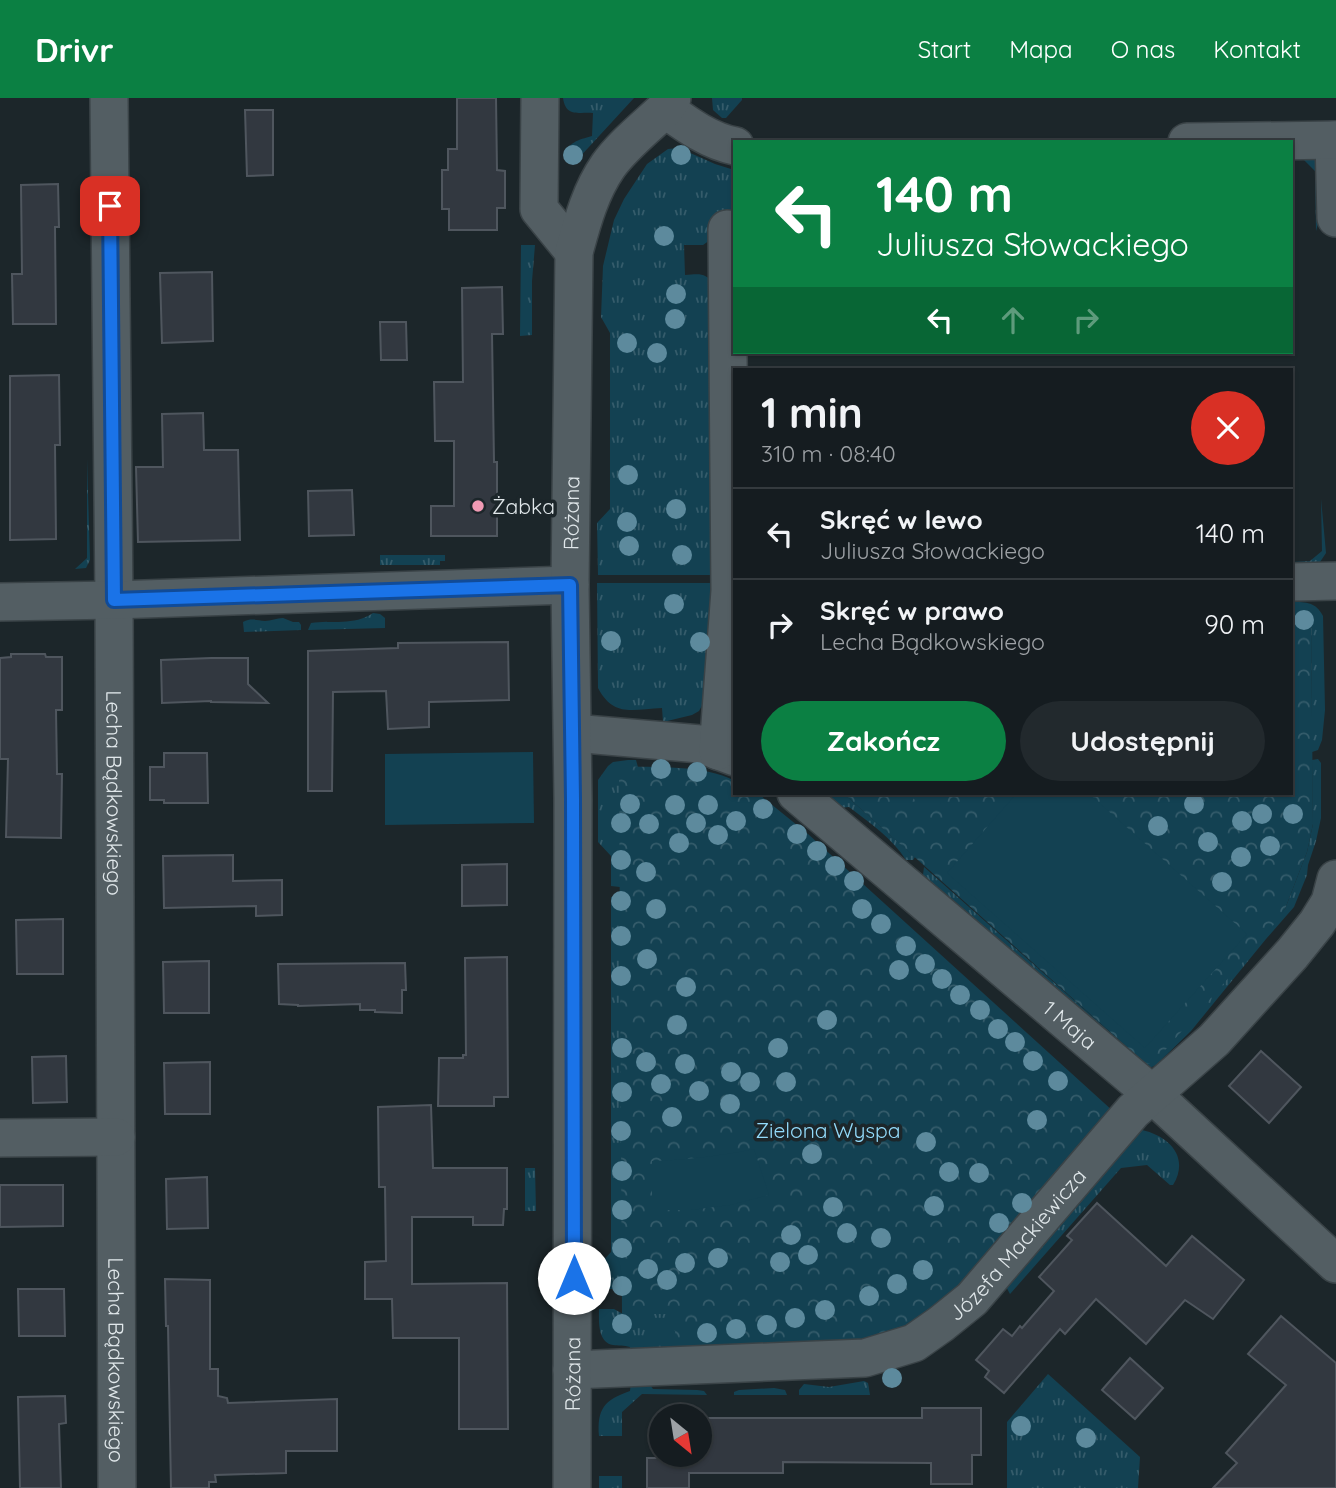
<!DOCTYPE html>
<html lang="pl">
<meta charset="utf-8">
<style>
:root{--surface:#151c20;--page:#22292d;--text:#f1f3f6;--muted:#9da1a5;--line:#343a3e;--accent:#0b8043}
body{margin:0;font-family:Quicksand,sans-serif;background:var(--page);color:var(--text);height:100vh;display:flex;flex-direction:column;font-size:26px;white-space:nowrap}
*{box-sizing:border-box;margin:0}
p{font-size:23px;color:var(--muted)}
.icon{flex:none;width:38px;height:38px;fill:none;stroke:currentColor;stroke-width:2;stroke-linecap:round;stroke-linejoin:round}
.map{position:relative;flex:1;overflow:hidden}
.panel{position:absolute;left:733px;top:270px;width:560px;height:427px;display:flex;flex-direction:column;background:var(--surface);border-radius:0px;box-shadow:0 2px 5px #0004,0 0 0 2px var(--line)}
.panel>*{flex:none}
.top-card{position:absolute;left:733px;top:42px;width:560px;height:214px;border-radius:0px;box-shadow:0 2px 5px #0004,0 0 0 2px var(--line);background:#0b8043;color:#fff;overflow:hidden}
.needle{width:46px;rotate:150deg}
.fabs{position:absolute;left:649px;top:1306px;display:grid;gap:14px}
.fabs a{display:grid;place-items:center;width:63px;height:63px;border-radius:50%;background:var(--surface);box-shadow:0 2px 5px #0004,0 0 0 2px var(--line);font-size:35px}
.pin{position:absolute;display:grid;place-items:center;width:60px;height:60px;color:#fff;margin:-30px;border-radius:14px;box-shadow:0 4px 10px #0006}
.me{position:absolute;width:77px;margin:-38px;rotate:0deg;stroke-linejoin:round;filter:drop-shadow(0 0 5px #0008)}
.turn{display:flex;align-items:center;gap:24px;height:147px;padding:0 28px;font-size:32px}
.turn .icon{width:91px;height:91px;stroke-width:2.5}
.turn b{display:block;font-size:49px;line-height:60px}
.lanes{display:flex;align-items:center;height:66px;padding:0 28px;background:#0003;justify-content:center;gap:35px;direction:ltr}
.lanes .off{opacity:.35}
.round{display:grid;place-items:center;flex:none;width:74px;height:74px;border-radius:37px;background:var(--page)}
.headline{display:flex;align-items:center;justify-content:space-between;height:119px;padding:0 28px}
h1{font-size:42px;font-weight:700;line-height:52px}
.button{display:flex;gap:14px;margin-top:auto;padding:14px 28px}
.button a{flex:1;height:80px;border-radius:42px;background:var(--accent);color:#fff;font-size:28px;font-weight:700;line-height:80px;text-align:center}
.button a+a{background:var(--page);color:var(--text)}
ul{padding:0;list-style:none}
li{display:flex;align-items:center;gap:21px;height:91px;padding:0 28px;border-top:2px solid var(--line)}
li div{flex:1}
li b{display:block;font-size:26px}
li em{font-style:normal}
header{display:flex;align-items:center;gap:42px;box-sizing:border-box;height:98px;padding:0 35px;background:var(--accent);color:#fff}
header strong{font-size:33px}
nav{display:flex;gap:38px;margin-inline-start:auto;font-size:24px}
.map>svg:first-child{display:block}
.grass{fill:url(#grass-tufts)}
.park{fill:url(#park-crowns)}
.garden{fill:#134152}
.building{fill:#323840;stroke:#4f565e;stroke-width:2}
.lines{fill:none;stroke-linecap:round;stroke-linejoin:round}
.street-casing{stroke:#3a4347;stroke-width:40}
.street{stroke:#535e63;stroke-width:37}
.tree{fill:#5d8a9d}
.route-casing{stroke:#114b97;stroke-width:18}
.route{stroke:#1a73e8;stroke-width:12}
.poi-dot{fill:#f09ab4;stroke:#1c262a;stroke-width:2.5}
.labels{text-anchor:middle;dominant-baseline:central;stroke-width:7;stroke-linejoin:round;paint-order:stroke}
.poi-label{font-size:21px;fill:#e0e7ea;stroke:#1c262a;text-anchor:start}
.street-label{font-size:21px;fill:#e0e7ea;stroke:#1c262a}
.park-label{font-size:21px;fill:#93dbfb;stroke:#1c262a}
</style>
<header>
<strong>Drivr</strong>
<nav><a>Start</a><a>Mapa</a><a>O nas</a><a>Kontakt</a></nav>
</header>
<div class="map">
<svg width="1336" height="1390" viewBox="0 0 1336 1390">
<defs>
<pattern id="grass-tufts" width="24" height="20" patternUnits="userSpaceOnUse" patternTransform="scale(1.75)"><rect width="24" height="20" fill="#134152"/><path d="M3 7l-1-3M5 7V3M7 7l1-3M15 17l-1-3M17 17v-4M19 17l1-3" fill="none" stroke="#355c6b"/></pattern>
<pattern id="park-crowns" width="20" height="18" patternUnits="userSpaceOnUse" patternTransform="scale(1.75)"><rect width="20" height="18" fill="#134152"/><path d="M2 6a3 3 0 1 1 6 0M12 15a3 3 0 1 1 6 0" fill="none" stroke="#355c6b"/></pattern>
</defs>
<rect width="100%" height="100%" fill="#1c262a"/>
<g class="grass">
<path d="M 563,0 L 634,0 L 577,62 L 564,59 C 568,44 578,42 592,38 L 593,15 C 577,14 566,19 563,0 Z"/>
<polygon points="712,0 742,0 742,2 726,20 722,20 713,12"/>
<path d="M 679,50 L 715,66 L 731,71 L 731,121 L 710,142 L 703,147 L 684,147 L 685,177 C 699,176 705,174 714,186 L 716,477 L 598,477 L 597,425 L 610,411 L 610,235 L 601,219 L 603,168 L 614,122 L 624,101 L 647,66 L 668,51 Z"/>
<polygon points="1292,58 1315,59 1320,66 1320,119 1316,133 1315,73 1304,62 1292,62"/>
<polygon points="521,147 535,147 532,183 532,237 520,238"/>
<polygon points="87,361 90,462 86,470 75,471 87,460"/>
<polygon points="1321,401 1326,455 1318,467 1292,469 1292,464 1310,463 1322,453"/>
<polygon points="380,457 445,457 445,463 440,463 440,467 380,467"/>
<path d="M 597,485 L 716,485 L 706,600 L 699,613 L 692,617 L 663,624 L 662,610 C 633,611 614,620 598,590 Z"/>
<path d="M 1292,504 C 1306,504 1316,504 1323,518 L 1325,612 L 1322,642 L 1318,652 L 1312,654 L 1311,514 L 1292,514 Z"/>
<path d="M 373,515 L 380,516 L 385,520 L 385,530 L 308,532 L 311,525 C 332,522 354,528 373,515 Z"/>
<path d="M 283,520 L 293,524 L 299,524 L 301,527 L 301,532 L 244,534 L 243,524 C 251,520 256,522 265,523 C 271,523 277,520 283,520 Z"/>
<path d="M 1318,661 L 1321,665 L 1321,720 L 1316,743 L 1308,767 L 1307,777 L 1294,809 L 1266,841 L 1191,933 L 1156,967 L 1150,970 L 1145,970 C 1069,908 1000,839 923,777 L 924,769 L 1146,966 L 1152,966 L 1285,811 L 1307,754 L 1313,726 L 1312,662 Z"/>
<polygon points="628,662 636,662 647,702 620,789 611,788 611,758 598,744 598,682 608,668 613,664"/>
<path d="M 821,695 L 843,695 L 915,759 L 913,762 L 906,762 C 892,740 870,725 849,709 L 839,710 Z"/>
<polygon points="611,799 622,800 623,1191 598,1191 598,1168 611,1154"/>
<path d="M 1142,1032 C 1169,1038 1190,1059 1173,1087 L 1170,1087 L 1147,1067 L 1121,1070 L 1010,1196 L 1003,1183 L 1127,1034 Z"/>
<polygon points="525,1070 535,1070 536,1113 525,1113"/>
<path d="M 599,1211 L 614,1211 L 623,1216 L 675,1216 L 850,1248 L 631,1258 L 630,1249 C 624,1247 619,1248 613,1247 C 597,1244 599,1222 599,1211 Z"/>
<polygon points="1048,1276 1140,1359 1138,1390 1007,1390 1007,1324"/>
<polygon points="864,1283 868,1285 870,1297 799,1297 799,1292 804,1286 829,1289"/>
<path d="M 631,1284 L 650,1287 L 653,1291 L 697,1292 L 704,1293 L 707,1297 L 642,1296 L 622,1314 L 622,1338 L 599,1338 C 597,1311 604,1302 630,1293 Z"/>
<polygon points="774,1290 785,1292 787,1297 734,1297 734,1294 739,1292"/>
<rect x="599" y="1378" width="23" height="12"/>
</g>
<g class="park">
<polygon points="1311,513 1313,726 1307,754 1285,811 1267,836 1153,966 1146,966 843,695 1292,695 1292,514"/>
<path d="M 619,668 C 655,670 703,666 735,683 L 735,695 L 756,695 L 760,697 L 808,736 L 1114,1014 L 978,1174 L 933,1211 L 902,1230 L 872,1242 L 675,1260 L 675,1216 L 622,1216 Z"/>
</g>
<g class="garden">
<polygon points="533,654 534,725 385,727 385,656"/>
<polygon points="907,695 950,695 931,716"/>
<polygon points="1017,695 1088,695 1247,836 1145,950 947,775"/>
<path d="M 754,1051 L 769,1097 L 730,1107 L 691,1112 L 652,1112 L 652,1063 C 687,1062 720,1058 754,1051 Z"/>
</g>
<g class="building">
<polygon points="457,0 496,0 497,72 505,73 505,110 497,110 497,132 449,132 449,111 442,111 442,72 448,72 448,51 457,51"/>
<polygon points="245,12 273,12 273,77 247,78"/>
<polygon points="58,86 59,129 55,129 56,226 13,226 12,176 22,176 21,87"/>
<polygon points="212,174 213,243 162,245 160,175"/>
<polygon points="502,189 503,236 492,236 494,364 497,364 497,438 431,438 431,408 454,408 454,343 435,343 434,284 463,284 462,190"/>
<polygon points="380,224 406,224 407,262 381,262"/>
<polygon points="59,277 60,347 55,347 56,441 10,442 10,278"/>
<polygon points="203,315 204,352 238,352 240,442 138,444 136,369 163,369 162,316"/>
<polygon points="352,392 354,437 309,438 308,393"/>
<polygon points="508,544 509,602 429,604 429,629 388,631 386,593 333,594 332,693 308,693 308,553 398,550 398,545"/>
<polygon points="11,556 45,556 46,559 62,559 62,612 56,612 57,676 62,676 61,740 6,739 8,661 0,661 0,560 11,559"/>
<polygon points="211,560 248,560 248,586 268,605 211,604 211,603 162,605 161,562"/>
<polygon points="164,655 207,655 208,705 164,705 164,702 150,702 150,669 164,669"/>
<polygon points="233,757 233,783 282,782 282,817 256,818 256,808 164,810 163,758"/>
<polygon points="507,766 507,807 462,808 462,767"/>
<polygon points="63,821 63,876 17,876 16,822"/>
<polygon points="507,859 508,999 494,999 494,1008 438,1008 439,960 463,960 463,957 466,957 465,860"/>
<polygon points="209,863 209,915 164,915 163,864"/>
<polygon points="405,865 406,892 402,892 402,915 375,914 375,912 360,912 360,906 298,908 298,907 279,906 278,866"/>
<polygon points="1261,953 1301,989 1269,1025 1229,988"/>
<polygon points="66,958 67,1004 33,1005 32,959"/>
<polygon points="210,964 210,1016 165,1016 164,965"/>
<polygon points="431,1007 433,1070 507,1070 507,1111 504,1111 503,1127 473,1127 473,1119 412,1119 412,1186 507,1185 508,1331 459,1331 459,1240 393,1240 392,1201 365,1201 365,1164 386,1163 385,1089 379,1089 378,1009"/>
<polygon points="207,1079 208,1130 167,1131 166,1081"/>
<polygon points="0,1087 63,1087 63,1128 0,1129"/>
<polygon points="1097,1105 1166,1168 1192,1138 1244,1182 1213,1221 1185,1202 1146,1246 1096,1201 1065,1236 1060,1231 1004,1295 985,1279 989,1273 976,1262 1003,1231 1012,1238 1020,1228 1022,1230 1054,1193 1039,1179 1072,1142 1067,1138"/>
<polygon points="165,1181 210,1182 210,1271 218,1271 218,1298 227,1300 228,1305 337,1301 337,1353 286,1353 286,1375 215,1377 216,1384 209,1384 209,1390 171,1390 168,1228 166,1228"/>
<polygon points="18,1191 64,1191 65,1238 19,1238"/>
<polygon points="1281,1218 1336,1265 1336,1390 1213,1390 1237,1365 1226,1355 1286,1287 1248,1256"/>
<polygon points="1130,1260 1163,1290 1135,1321 1102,1292"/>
<polygon points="65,1298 66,1325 59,1326 61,1390 20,1390 18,1299"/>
<polygon points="922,1310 981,1310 981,1357 972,1357 972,1386 931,1386 931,1365 783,1364 783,1375 689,1375 689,1390 647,1390 647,1360 686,1360 686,1356 700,1356 700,1320 922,1320"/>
</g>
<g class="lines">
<defs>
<g id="street">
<path id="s1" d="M 109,0 L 114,502 L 117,1390"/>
<polyline points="540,0 539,111 574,154"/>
<path d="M 665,11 C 686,26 709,43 735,48"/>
<polyline points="1334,42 1336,120"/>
<polyline points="1187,44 1336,42"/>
<polyline points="1292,484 1336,483"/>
<polyline points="0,504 114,502 570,487"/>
<polyline points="573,635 700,646 735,659"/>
<polyline points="718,653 730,493 727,131"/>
<path id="s2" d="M 796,695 L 1152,996 L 1336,1166"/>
<polyline points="0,1040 116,1039"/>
<path id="s3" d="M 572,1272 L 865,1260 L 914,1245 L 941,1226 L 972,1201 L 1133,1013 L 1214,942 L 1292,856 L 1317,825 L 1330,804 L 1336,781"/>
<path id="s4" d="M 572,1390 L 573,701 L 570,487 L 574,154 C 582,125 590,94 608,68 C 622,48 647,28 665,11 L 672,0"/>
</g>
</defs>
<use href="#street" class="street-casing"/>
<use href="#street" class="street"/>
</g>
<g class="tree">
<circle cx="573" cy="57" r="10"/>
<circle cx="681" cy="57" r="10"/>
<circle cx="664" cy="138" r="10"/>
<circle cx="676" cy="196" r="10"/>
<circle cx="675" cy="221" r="10"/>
<circle cx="627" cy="245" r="10"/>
<circle cx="657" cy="255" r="10"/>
<circle cx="628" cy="377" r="10"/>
<circle cx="676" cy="411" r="10"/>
<circle cx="627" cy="424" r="10"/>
<circle cx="629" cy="448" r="10"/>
<circle cx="682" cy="457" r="10"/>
<circle cx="674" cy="506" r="10"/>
<circle cx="1304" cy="522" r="10"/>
<circle cx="611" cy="543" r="10"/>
<circle cx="700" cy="544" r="10"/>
<circle cx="661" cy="671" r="10"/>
<circle cx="697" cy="674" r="10"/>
<circle cx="630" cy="706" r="10"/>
<circle cx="1194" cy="706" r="10"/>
<circle cx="675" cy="707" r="10"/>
<circle cx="708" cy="707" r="10"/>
<circle cx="763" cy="711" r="10"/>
<circle cx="1262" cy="716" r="10"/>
<circle cx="1293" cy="716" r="10"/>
<circle cx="736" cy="723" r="10"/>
<circle cx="1242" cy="723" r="10"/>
<circle cx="621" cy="725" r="10"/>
<circle cx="696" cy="725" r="10"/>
<circle cx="649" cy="726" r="10"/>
<circle cx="1158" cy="728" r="10"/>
<circle cx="797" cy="736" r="10"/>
<circle cx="718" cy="737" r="10"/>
<circle cx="1208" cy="744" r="10"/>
<circle cx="679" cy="745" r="10"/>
<circle cx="1270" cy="748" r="10"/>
<circle cx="817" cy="753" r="10"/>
<circle cx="1241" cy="759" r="10"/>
<circle cx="621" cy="762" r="10"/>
<circle cx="835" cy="768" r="10"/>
<circle cx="646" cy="774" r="10"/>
<circle cx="854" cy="783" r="10"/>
<circle cx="1222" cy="784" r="10"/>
<circle cx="621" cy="803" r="10"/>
<circle cx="656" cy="811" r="10"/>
<circle cx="862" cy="811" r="10"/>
<circle cx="881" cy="826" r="10"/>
<circle cx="621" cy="838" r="10"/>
<circle cx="906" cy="848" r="10"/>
<circle cx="647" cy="861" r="10"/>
<circle cx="925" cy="866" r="10"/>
<circle cx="899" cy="872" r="10"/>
<circle cx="621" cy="878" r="10"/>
<circle cx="942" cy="881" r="10"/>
<circle cx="686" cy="889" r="10"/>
<circle cx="960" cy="897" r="10"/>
<circle cx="980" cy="912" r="10"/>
<circle cx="827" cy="922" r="10"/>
<circle cx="677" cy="927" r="10"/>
<circle cx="998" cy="931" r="10"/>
<circle cx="1015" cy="944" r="10"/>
<circle cx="622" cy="950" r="10"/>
<circle cx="778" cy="950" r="10"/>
<circle cx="1033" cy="963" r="10"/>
<circle cx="646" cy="964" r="10"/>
<circle cx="685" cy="966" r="10"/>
<circle cx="731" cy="974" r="10"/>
<circle cx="1058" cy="983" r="10"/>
<circle cx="750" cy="984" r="10"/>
<circle cx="786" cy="984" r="10"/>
<circle cx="661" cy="986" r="10"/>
<circle cx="699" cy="993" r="10"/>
<circle cx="622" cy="994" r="10"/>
<circle cx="730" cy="1006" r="10"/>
<circle cx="672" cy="1019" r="10"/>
<circle cx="1037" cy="1022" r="10"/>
<circle cx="621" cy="1033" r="10"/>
<circle cx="926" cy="1044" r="10"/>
<circle cx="812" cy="1056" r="10"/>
<circle cx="622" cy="1073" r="10"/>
<circle cx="949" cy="1074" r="10"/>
<circle cx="979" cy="1075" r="10"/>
<circle cx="1022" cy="1105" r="10"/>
<circle cx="934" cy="1108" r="10"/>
<circle cx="833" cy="1109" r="10"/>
<circle cx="622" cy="1112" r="10"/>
<circle cx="999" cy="1125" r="10"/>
<circle cx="847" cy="1135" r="10"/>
<circle cx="791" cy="1137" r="10"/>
<circle cx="881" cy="1140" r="10"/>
<circle cx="622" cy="1150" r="10"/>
<circle cx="808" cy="1157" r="10"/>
<circle cx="718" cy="1160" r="10"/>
<circle cx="780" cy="1164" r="10"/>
<circle cx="685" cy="1165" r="10"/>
<circle cx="648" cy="1171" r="10"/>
<circle cx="923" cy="1172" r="10"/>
<circle cx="667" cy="1182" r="10"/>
<circle cx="897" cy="1186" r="10"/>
<circle cx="622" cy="1188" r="10"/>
<circle cx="869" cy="1198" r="10"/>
<circle cx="825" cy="1212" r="10"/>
<circle cx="795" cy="1220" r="10"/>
<circle cx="622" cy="1226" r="10"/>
<circle cx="767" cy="1227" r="10"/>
<circle cx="736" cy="1231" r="10"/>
<circle cx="707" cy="1235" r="10"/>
<circle cx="892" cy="1280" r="10"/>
<circle cx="1021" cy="1328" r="10"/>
<circle cx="1086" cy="1340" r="10"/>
</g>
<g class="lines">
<defs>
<polyline id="route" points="110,108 114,502 570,487 573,701 574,1180"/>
</defs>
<use href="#route" class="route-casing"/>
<use href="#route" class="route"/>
</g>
<circle class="poi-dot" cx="478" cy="408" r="7"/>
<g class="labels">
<g class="poi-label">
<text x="492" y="408">Żabka</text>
</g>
<g class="street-label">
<text stroke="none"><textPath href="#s4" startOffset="975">Różana</textPath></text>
<text stroke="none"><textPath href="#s1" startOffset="695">Lecha Bądkowskiego</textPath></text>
<text stroke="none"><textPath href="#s2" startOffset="359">1 Maja</textPath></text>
<text stroke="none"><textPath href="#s3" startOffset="488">Józefa Mackiewicza</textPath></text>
<text stroke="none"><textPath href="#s1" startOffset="1262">Lecha Bądkowskiego</textPath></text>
<text stroke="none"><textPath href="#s4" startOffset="114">Różana</textPath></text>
</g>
<g class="park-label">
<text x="828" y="1032">Zielona Wyspa</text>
</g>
</g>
</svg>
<div class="fabs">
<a><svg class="needle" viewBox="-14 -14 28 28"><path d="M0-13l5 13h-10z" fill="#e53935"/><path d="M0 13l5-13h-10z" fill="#9da1a5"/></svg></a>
</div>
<div class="pin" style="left:110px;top:108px;background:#d93025"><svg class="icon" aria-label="arrive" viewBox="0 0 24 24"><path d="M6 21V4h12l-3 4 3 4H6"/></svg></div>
<svg class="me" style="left:574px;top:1180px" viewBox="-20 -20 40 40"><circle r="19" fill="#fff"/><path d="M0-13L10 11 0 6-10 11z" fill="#1a73e8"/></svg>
<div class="top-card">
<div class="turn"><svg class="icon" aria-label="left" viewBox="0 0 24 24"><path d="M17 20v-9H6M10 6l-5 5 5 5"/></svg><div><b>140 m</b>Juliusza Słowackiego</div></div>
<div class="lanes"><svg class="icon" aria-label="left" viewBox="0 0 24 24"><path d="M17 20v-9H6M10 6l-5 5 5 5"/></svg><svg class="icon off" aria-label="ahead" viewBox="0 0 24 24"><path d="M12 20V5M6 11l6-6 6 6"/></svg><svg class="icon off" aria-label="right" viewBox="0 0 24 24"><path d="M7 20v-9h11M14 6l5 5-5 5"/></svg></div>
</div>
<section class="panel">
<div class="headline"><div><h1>1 min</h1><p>310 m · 08:40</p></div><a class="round" style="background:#d93025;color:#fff"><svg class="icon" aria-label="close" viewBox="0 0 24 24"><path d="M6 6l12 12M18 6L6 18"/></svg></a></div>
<ul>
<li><svg class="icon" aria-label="left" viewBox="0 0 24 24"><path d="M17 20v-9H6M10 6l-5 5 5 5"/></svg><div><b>Skręć w lewo</b><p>Juliusza Słowackiego</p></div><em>140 m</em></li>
<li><svg class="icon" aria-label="right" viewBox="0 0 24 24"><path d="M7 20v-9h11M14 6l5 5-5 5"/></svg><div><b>Skręć w prawo</b><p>Lecha Bądkowskiego</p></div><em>90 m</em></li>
</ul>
<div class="button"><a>Zakończ</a><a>Udostępnij</a></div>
</section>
</div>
